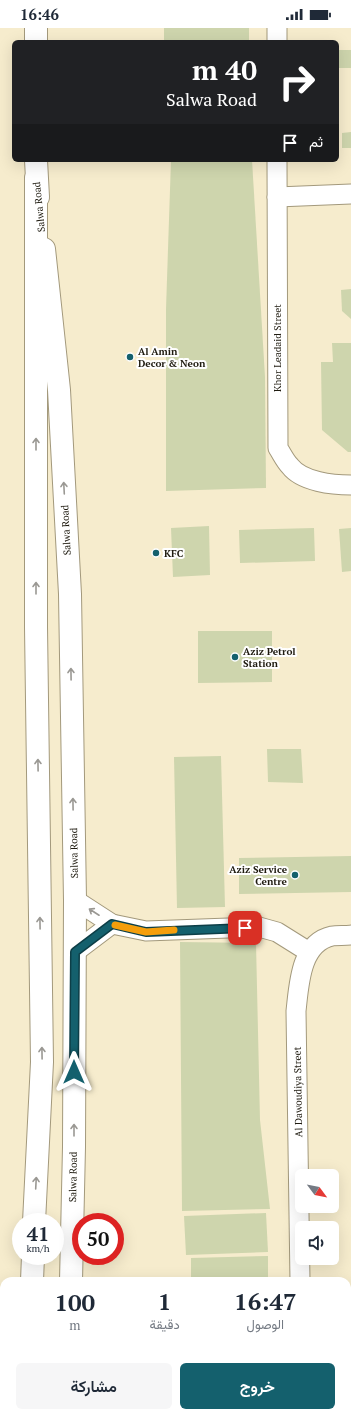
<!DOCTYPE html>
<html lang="ar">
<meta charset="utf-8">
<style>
:root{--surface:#fff;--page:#f6f6f7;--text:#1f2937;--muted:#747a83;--accent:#14606d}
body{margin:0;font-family:"PT Serif",Vazirmatn,serif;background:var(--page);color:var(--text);direction:rtl;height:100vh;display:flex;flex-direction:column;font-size:15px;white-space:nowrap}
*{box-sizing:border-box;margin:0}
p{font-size:13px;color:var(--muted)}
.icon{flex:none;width:22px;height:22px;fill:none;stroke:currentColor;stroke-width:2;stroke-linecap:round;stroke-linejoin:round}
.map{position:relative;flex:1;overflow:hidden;direction:ltr}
.drawer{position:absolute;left:0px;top:1249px;width:351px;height:140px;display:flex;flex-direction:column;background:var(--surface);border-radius:12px 12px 0 0;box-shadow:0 4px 16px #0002;direction:rtl}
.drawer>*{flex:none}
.guide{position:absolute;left:12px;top:12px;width:327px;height:122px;border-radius:6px;box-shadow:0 4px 16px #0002;direction:rtl;background:#202124;color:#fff;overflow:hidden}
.needle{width:26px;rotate:122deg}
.fabs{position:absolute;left:295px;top:1141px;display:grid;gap:8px}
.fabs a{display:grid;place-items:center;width:44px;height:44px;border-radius:6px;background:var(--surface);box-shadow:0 4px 16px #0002;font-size:20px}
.speed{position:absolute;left:12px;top:1185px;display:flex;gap:8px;font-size:20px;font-weight:700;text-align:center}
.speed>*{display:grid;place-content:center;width:52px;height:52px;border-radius:50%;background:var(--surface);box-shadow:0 4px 16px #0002;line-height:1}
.speed small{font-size:10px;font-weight:400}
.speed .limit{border:6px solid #d22;background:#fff;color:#111}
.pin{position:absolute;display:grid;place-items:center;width:34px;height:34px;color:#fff;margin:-17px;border-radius:8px;box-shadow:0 2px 6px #0006}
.me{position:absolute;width:44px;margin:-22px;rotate:0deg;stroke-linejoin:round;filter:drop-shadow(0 0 3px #0008)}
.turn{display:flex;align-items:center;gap:14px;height:84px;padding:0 16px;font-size:18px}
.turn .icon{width:52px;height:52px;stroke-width:2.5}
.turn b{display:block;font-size:28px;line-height:34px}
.then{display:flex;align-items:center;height:38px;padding:0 16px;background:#0003;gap:8px;font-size:15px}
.eta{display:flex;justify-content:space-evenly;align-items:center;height:68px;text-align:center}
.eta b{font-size:24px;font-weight:600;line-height:28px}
.primary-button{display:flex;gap:8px;margin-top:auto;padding:8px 16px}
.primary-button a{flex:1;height:46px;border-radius:6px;background:var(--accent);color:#fff;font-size:16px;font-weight:600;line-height:46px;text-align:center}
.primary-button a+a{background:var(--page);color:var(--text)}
.status{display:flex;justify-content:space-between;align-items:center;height:28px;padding:0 20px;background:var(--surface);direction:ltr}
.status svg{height:11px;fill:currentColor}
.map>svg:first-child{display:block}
.building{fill:#ced5ad}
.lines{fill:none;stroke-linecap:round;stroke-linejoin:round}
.minor-casing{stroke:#a3997c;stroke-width:21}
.secondary-casing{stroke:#a3997c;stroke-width:24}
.motorway-casing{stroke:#a3997c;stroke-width:24}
.minor{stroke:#fff;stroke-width:19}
.secondary{stroke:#fff;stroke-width:22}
.motorway{stroke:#fff;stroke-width:22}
.oneway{stroke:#9a9893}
.route-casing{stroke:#0d3e47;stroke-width:10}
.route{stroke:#14606d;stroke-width:7}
.slow{stroke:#f59e0b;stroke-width:7}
.poi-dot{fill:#14606d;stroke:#fff;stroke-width:1.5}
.labels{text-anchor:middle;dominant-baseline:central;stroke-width:4;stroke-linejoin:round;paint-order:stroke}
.street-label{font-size:10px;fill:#1f1b10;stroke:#fff}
.poi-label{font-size:10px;font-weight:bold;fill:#1f1b10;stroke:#fff;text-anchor:start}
</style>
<div class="status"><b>16:46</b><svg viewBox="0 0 49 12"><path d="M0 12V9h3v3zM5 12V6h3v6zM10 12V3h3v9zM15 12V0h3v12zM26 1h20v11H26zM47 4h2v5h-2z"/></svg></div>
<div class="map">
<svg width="351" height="1389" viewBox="0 0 351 1389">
<rect width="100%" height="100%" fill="#f6eccd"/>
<g class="building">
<rect x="164" y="0" width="85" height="14"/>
<rect x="337" y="22" width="14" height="18"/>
<polygon points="351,104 351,120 342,120 342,105"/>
<polygon points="171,132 252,132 265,349 266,460 166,463 166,281"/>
<polygon points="351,261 351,291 342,283 341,262"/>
<polygon points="332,315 351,315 351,424 348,424 322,402 321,334 333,334"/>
<polygon points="209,498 210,547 173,549 171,500"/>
<polygon points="314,500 315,533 240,535 239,502"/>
<polygon points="351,500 351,543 342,544 339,501"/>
<polygon points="198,603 272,603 272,654 198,655"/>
<polygon points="267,721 301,721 303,755 268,754"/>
<polygon points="221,728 225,879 177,880 174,729"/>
<polygon points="351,828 351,864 239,866 239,830"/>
<polygon points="180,914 256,915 260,1092 270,1181 182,1183"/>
<polygon points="266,1185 268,1224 186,1227 184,1188"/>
<polygon points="268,1228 268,1253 191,1253 191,1230"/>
<rect x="192" y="1385" width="88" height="4"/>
</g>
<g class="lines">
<defs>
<g id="minor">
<polyline points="277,0 277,14"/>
<path d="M 277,132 L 278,420 C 282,426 285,433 290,438 C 302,454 333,457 351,457"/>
<polyline points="277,169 351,166"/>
<polyline points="75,872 112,896 146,903 259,899 277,904 309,924"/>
<polyline points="75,924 112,896"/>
<path d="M 300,1253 L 296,983 C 299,957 300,915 332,908 C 338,907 345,908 351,907"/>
<polyline points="302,1385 302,1389"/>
</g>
<g id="secondary">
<polyline points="36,0 36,14"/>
<polyline points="36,132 38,169"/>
<polyline points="44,221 59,362 70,566 75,872 74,1119 71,1253"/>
<polyline points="68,1389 68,1385"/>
</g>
<g id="motorway">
<polyline points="34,1194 42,1034 36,599 36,150"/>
<polyline points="32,1253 33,1228"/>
<polyline points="25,1389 25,1385"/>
</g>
</defs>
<use href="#minor" class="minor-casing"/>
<use href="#secondary" class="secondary-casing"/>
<use href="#motorway" class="motorway-casing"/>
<use href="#minor" class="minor"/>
<use href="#secondary" class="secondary"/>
<use href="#motorway" class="motorway"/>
</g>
<defs><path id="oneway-shaft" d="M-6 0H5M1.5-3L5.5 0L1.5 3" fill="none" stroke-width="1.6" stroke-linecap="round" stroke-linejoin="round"/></defs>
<g class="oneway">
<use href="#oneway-shaft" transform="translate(36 416) rotate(-90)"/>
<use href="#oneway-shaft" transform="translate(64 460) rotate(-93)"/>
<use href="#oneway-shaft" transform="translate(36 560) rotate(-90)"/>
<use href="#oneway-shaft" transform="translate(71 646) rotate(-91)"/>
<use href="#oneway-shaft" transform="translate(38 737) rotate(-91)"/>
<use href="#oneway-shaft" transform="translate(73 776) rotate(-91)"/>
<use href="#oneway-shaft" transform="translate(94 884) rotate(-147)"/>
<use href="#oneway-shaft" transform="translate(40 895) rotate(-91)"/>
<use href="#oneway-shaft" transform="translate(42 1025) rotate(-91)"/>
<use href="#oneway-shaft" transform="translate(74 1102) rotate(-90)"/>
<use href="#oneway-shaft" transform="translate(36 1155) rotate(-87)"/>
</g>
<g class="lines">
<defs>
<polyline id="route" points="74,1044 75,924 112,896 146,904 245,900"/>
</defs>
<use href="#route" class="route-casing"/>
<use href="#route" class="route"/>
<polyline class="slow" points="115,897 146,904 174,902"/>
</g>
<g class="poi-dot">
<circle cx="130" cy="329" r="4"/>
<circle cx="156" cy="525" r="4"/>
<circle cx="235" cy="629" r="4"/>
<circle cx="295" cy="847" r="4"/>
</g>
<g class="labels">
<g class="street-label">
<text transform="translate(39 179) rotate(-96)">Salwa Road</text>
<text transform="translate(277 320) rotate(-90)">Khor Leadaid Street</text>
<text transform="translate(66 502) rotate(-93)">Salwa Road</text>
<text transform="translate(74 825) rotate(-91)">Salwa Road</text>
<text transform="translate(298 1064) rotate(-91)">Al Dawoudiya Street</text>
<text transform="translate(73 1149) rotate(-89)">Salwa Road</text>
</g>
<g class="poi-label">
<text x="138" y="323">Al Amin<tspan x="138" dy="12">Decor &amp; Neon</tspan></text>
<text x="164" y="525">KFC</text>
<text x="243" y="623">Aziz Petrol<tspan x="243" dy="12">Station</tspan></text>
<text x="287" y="841" text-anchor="end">Aziz Service<tspan x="287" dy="12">Centre</tspan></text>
</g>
</g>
</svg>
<div class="fabs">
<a><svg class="needle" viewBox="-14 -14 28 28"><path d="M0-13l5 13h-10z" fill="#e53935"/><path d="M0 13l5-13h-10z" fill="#747a83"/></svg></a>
<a><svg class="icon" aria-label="sound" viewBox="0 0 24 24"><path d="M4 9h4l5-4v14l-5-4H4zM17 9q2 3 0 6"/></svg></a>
</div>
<div class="speed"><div>41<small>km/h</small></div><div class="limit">50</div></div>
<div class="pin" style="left:245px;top:900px;background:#d93025"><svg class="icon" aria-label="arrive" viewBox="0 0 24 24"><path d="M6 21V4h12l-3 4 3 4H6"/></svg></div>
<svg class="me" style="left:74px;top:1044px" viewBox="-20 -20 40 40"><path d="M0-17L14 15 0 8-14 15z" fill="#14606d" stroke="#fff" stroke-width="4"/></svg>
<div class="guide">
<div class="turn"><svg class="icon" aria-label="right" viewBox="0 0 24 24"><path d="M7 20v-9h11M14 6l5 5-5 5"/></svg><div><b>40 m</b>Salwa Road</div></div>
<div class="then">ثم<svg class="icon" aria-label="arrive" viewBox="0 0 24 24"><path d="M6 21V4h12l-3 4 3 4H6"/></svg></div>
</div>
<section class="drawer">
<div class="eta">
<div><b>16:47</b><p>الوصول</p></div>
<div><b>1</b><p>دقيقة</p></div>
<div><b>100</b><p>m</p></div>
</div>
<div class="primary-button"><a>خروج</a><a>مشاركة</a></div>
</section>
</div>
